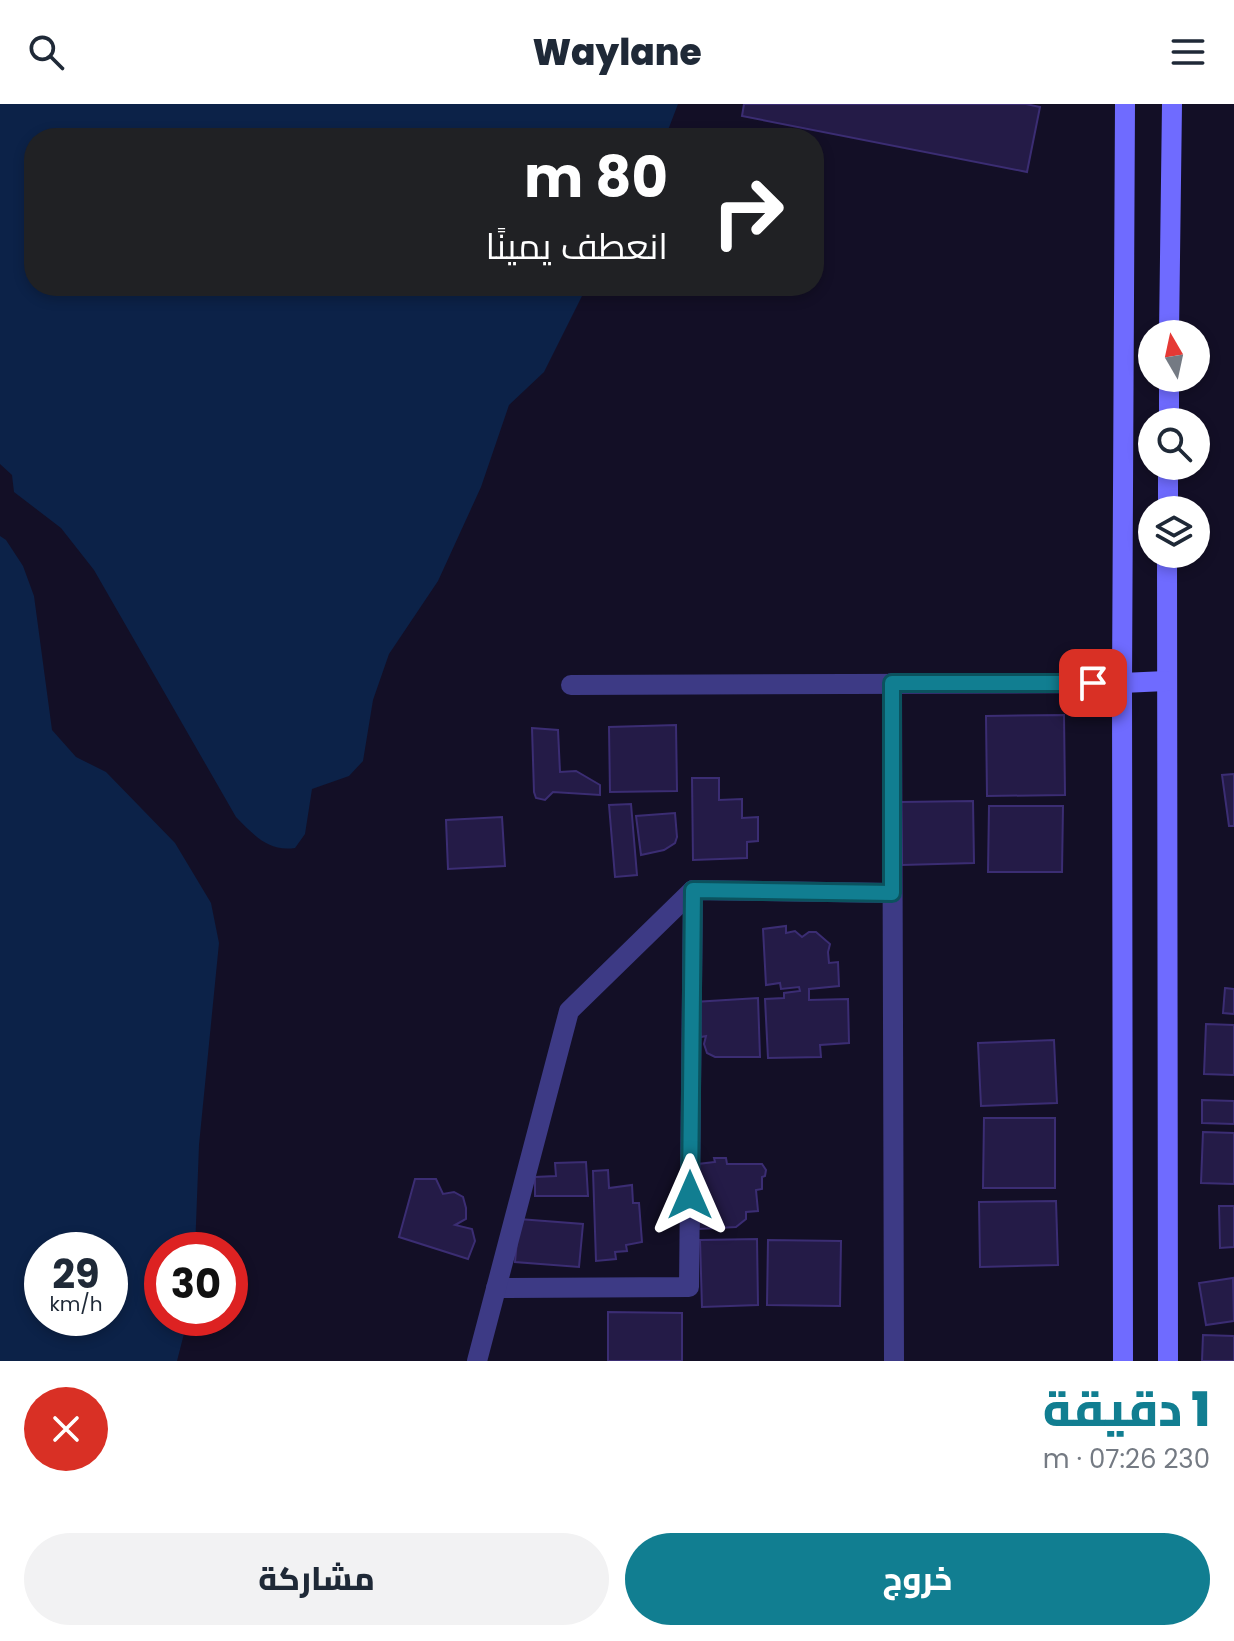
<!DOCTYPE html>
<html lang="ar">
<meta charset="utf-8">
<style>
:root{--surface:#fff;--page:#f2f2f3;--text:#1f2937;--muted:#747a83;--accent:#117e91}
body{margin:0;font-family:Poppins,Cairo,sans-serif;background:var(--page);color:var(--text);direction:rtl;height:100vh;display:flex;flex-direction:column;font-size:30px;white-space:nowrap}
*{box-sizing:border-box;margin:0}
p{font-size:26px;color:var(--muted)}
.icon{flex:none;width:44px;height:44px;fill:none;stroke:currentColor;stroke-width:2;stroke-linecap:round;stroke-linejoin:round}
.map{position:relative;height:1257px;overflow:hidden;direction:ltr}
.drawer{display:flex;flex-direction:column;background:var(--surface);flex:1}
.drawer>*{flex:none}
.hud{position:absolute;left:24px;top:24px;width:800px;height:168px;border-radius:32px;box-shadow:0 4px 12px #0003;direction:rtl;background:#202124;color:#fff;overflow:hidden}
.needle{width:52px;rotate:351deg}
.fabs{position:absolute;left:1138px;top:216px;display:grid;gap:16px}
.fabs a{display:grid;place-items:center;width:72px;height:72px;border-radius:50%;background:var(--surface);box-shadow:0 4px 12px #0003;font-size:40px}
.speed{position:absolute;left:24px;top:1128px;display:flex;gap:16px;font-size:40px;font-weight:700;text-align:center}
.speed>*{display:grid;place-content:center;width:104px;height:104px;border-radius:50%;background:var(--surface);box-shadow:0 4px 12px #0003;line-height:1}
.speed small{font-size:20px;font-weight:400}
.speed .limit{border:12px solid #d22;background:#fff;color:#111}
.pin{position:absolute;display:grid;place-items:center;width:68px;height:68px;color:#fff;margin:-34px;border-radius:16px;box-shadow:0 4px 12px #0006}
.me{position:absolute;width:88px;margin:-44px;rotate:0deg;stroke-linejoin:round;filter:drop-shadow(0 0 6px #0008)}
.turn{display:flex;align-items:center;gap:28px;height:168px;padding:0 24px;font-size:36px}
.turn .icon{width:104px;height:104px;stroke-width:2.5}
.turn b{display:block;font-size:56px;line-height:68px}
.round{display:grid;place-items:center;flex:none;width:84px;height:84px;border-radius:42px;background:var(--page)}
.overview{display:flex;align-items:center;justify-content:space-between;height:136px;padding:0 24px}
h1{font-size:48px;font-weight:800;line-height:60px;color:var(--accent)}
.button{display:flex;gap:16px;margin-top:auto;padding:16px 24px}
.button a{flex:1;height:92px;border-radius:48px;background:var(--accent);color:#fff;font-size:32px;font-weight:800;line-height:92px;text-align:center}
.button a+a{background:var(--page);color:var(--text)}
header{display:flex;justify-content:space-between;align-items:center;height:104px;padding:0 24px;background:var(--surface);font-size:36px;font-weight:800}
.map>svg:first-child{display:block}
.water{fill:#0c2248;fill-rule:evenodd}
.building{fill:#241b47;stroke:#3b2d73;stroke-width:2}
.lines{fill:none;stroke-linecap:round;stroke-linejoin:round}
.street{stroke:#3d3a85;stroke-width:20}
.secondary{stroke:#6f6bff;stroke-width:20}
.route-casing{stroke:#0b525e;stroke-width:20}
.route{stroke:#117e91;stroke-width:14}
</style>
<header><svg class="icon" aria-label="menu" viewBox="0 0 24 24"><path d="M4 6h16M4 12h16M4 18h16"/></svg>Waylane<svg class="icon" aria-label="search" viewBox="0 0 24 24"><circle cx="10" cy="10" r="6"/><path d="M15 15l6 6"/></svg></header>
<div class="map">
<svg width="1234" height="1257" viewBox="0 0 1234 1257">
<rect width="100%" height="100%" fill="#130f26"/>
<g class="water">
<path d="M 0,0 L 678,0 L 665,34 L 34,34 L 34,182 L 587,182 L 544,268 L 509,301 L 481,383 L 438,477 L 389,550 L 373,596 L 363,657 L 349,672 L 312,685 L 305,730 L 295,744 C 268,748 254,731 236,713 L 94,466 L 61,424 L 14,388 L 12,371 L 0,360 Z"/>
<path d="M 0,432 L 6,436 L 23,462 L 34,492 L 52,626 L 76,653 L 106,668 L 175,739 L 211,799 L 219,839 L 199,1041 L 195,1146 L 162,1146 L 162,1214 L 188,1214 L 177,1257 L 0,1257 ZM 42,1146 L 110,1146 L 110,1214 L 42,1214 Z"/>
</g>
<g class="building">
<polygon points="744,0 1026,0 1040,3 1027,68 742,12"/>
<polygon points="1064,611 1065,691 987,692 986,612"/>
<polygon points="676,621 677,687 610,688 609,623"/>
<polygon points="532,624 558,626 560,668 576,667 600,681 600,691 553,688 545,696 536,694 534,688"/>
<polygon points="1234,670 1234,722 1229,722 1222,671"/>
<polygon points="692,674 719,674 719,696 742,695 742,714 758,713 758,737 747,738 747,754 693,756"/>
<polygon points="973,697 974,759 902,761 901,698"/>
<polygon points="631,700 637,771 615,773 609,701"/>
<polygon points="989,702 1063,702 1062,768 988,768"/>
<polygon points="675,709 677,733 675,739 664,746 641,751 636,712"/>
<polygon points="502,713 505,762 448,765 446,716"/>
<polygon points="786,822 786,829 795,827 802,833 809,828 816,828 830,840 828,848 829,859 838,858 839,882 809,885 809,896 848,895 849,939 820,941 821,953 768,954 765,895 784,894 784,889 800,887 799,883 781,885 780,879 766,881 763,825"/>
<polygon points="1225,884 1234,885 1234,910 1223,909"/>
<polygon points="758,894 760,953 715,953 707,949 704,940 706,932 701,933 694,898"/>
<polygon points="1206,920 1234,921 1234,971 1204,970"/>
<polygon points="1054,936 1057,999 981,1002 978,939"/>
<polygon points="1202,996 1234,997 1234,1020 1202,1019"/>
<polygon points="984,1014 1055,1014 1055,1084 983,1084"/>
<polygon points="1203,1028 1234,1029 1234,1080 1201,1079"/>
<polygon points="714,1054 726,1054 727,1060 762,1060 766,1066 765,1072 762,1073 762,1085 756,1086 758,1107 746,1108 746,1115 736,1123 699,1125 698,1060 715,1058"/>
<polygon points="586,1058 588,1092 535,1092 535,1073 556,1072 555,1059"/>
<polygon points="608,1066 609,1084 632,1081 633,1099 639,1099 642,1138 626,1141 627,1147 615,1148 616,1155 596,1157 593,1067"/>
<polygon points="415,1075 436,1075 443,1090 454,1088 463,1093 466,1104 466,1115 455,1121 472,1125 475,1137 468,1155 399,1133"/>
<polygon points="1056,1097 1058,1161 980,1163 979,1098"/>
<polygon points="1219,1102 1234,1102 1234,1143 1220,1144"/>
<polygon points="519,1115 583,1120 579,1163 515,1158"/>
<polygon points="757,1135 758,1201 702,1203 700,1136"/>
<polygon points="768,1136 841,1137 840,1202 767,1201"/>
<polygon points="1233,1174 1234,1217 1206,1221 1199,1179"/>
<polygon points="608,1208 682,1209 682,1257 608,1257"/>
<polygon points="1203,1231 1234,1232 1234,1257 1202,1257"/>
</g>
<g class="lines">
<g class="street">
<polyline points="892,579 894,1257"/>
<polyline points="571,581 1122,579"/>
<polyline points="496,1184 689,1183 693,786"/>
<polyline points="477,1257 569,907 693,786 892,789"/>
</g>
<g class="secondary">
<polyline points="1169,230 1172,0"/>
<polyline points="1169,318 1169,274"/>
<polyline points="1168,406 1168,362"/>
<polyline points="1167,450 1168,1257"/>
<polyline points="1122,579 1166,577"/>
<polyline points="1123,1257 1122,579 1125,0"/>
</g>
</g>
<g class="lines">
<defs>
<polyline id="route" points="690,1091 693,786 892,789 892,579 1093,579"/>
</defs>
<use href="#route" class="route-casing"/>
<use href="#route" class="route"/>
</g>
</svg>
<div class="fabs">
<a><svg class="needle" viewBox="-14 -14 28 28"><path d="M0-13l5 13h-10z" fill="#e53935"/><path d="M0 13l5-13h-10z" fill="#747a83"/></svg></a>
<a><svg class="icon" aria-label="search" viewBox="0 0 24 24"><circle cx="10" cy="10" r="6"/><path d="M15 15l6 6"/></svg></a>
<a><svg class="icon" aria-label="layers" viewBox="0 0 24 24"><path d="M12 4l9 5-9 5-9-5zM3 14l9 5 9-5"/></svg></a>
</div>
<div class="speed"><div>29<small>km/h</small></div><div class="limit">30</div></div>
<div class="pin" style="left:1093px;top:579px;background:#d93025"><svg class="icon" aria-label="arrive" viewBox="0 0 24 24"><path d="M6 21V4h12l-3 4 3 4H6"/></svg></div>
<svg class="me" style="left:690px;top:1091px" viewBox="-20 -20 40 40"><path d="M0-17L14 15 0 8-14 15z" fill="#117e91" stroke="#fff" stroke-width="4"/></svg>
<div class="hud">
<div class="turn"><svg class="icon" aria-label="right" viewBox="0 0 24 24"><path d="M7 20v-9h11M14 6l5 5-5 5"/></svg><div><b>80 m</b>انعطف يمينًا</div></div>
</div>
</div>
<section class="drawer">
<div class="overview"><div><h1>1 دقيقة</h1><p>230 m · 07:26</p></div><a class="round" style="background:#d93025;color:#fff"><svg class="icon" aria-label="close" viewBox="0 0 24 24"><path d="M6 6l12 12M18 6L6 18"/></svg></a></div>
<div class="button"><a>خروج</a><a>مشاركة</a></div>
</section>
